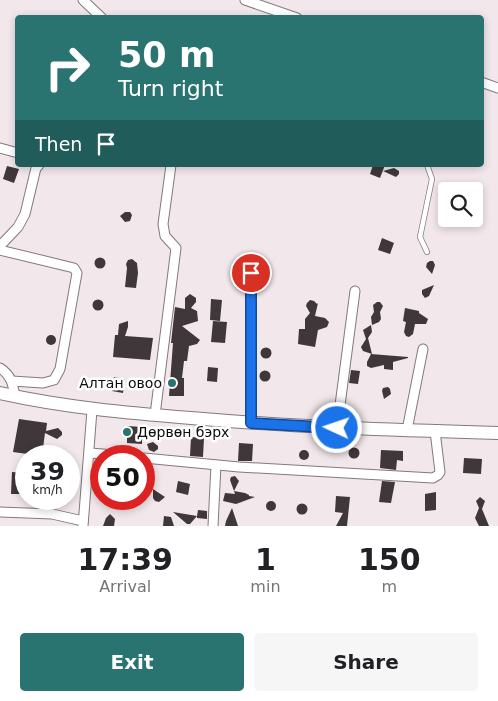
<!DOCTYPE html>
<meta charset="utf-8">
<style>
:root{--surface:#fff;--page:#f6f6f6;--text:#202124;--muted:#757577;--accent:#297370}
body{margin:0;font-family:"DejaVu Sans",sans-serif;background:var(--page);color:var(--text);height:100vh;display:flex;flex-direction:column;font-size:19px;white-space:nowrap}
*{box-sizing:border-box;margin:0}
p{font-size:16px;color:var(--muted)}
.icon{flex:none;width:28px;height:28px;fill:none;stroke:currentColor;stroke-width:2;stroke-linecap:round;stroke-linejoin:round}
.map{position:relative;height:526px;overflow:hidden}
.details{display:flex;flex-direction:column;background:var(--surface);flex:1}
.details>*{flex:none}
.guide{position:absolute;left:15px;top:15px;width:469px;height:152px;border-radius:5px;box-shadow:0 2px 8px #0003;background:#297370;color:#fff;overflow:hidden}
.tools{position:absolute;left:438px;top:182px;display:grid;gap:10px}
.tools a{display:grid;place-items:center;width:45px;height:45px;border-radius:5px;background:var(--surface);box-shadow:0 2px 8px #0003;font-size:25px}
.speed{position:absolute;left:15px;top:445px;display:flex;gap:10px;font-size:25px;font-weight:700;text-align:center}
.speed>*{display:grid;place-content:center;width:65px;height:65px;border-radius:50%;background:var(--surface);box-shadow:0 2px 8px #0003;line-height:1}
.speed small{font-size:12px;font-weight:400}
.speed .limit{border:8px solid #d22;background:#fff;color:#111}
.pin{position:absolute;display:grid;place-items:center;width:42px;height:42px;color:#fff;margin:-21px;border:2px solid #fff;border-radius:50%;box-shadow:0 1px 5px #0007}
.me{position:absolute;width:55px;margin:-28px;rotate:273deg;stroke-linejoin:round;filter:drop-shadow(0 0 4px #0008)}
.turn{display:flex;align-items:center;gap:18px;height:105px;padding:0 20px;font-size:22px}
.turn .icon{width:65px;height:65px;stroke-width:2.5}
.turn b{display:block;font-size:35px;line-height:42px}
.then{display:flex;align-items:center;height:48px;padding:0 20px;background:#0003;gap:10px;font-size:19px}
.eta{display:flex;justify-content:space-evenly;align-items:center;height:85px;text-align:center}
.eta b{font-size:30px;font-weight:700;line-height:35px}
.cta{display:flex;gap:10px;margin-top:auto;padding:10px 20px}
.cta a{flex:1;height:58px;border-radius:5px;background:var(--accent);color:#fff;font-size:20px;font-weight:700;line-height:58px;text-align:center}
.cta a+a{background:var(--page);color:var(--text)}
.map>svg:first-child{display:block}
.building{fill:#3f3739}
.lines{fill:none;stroke-linecap:round;stroke-linejoin:round}
.lane-casing{stroke:#83797c;stroke-width:6}
.street-casing{stroke:#83797c;stroke-width:11}
.secondary-casing{stroke:#83797c;stroke-width:14}
.lane{stroke:#fff;stroke-width:4.5}
.street{stroke:#fff;stroke-width:9}
.secondary{stroke:#fff;stroke-width:12}
.route-casing{stroke:#114b97;stroke-width:12}
.route{stroke:#1a73e8;stroke-width:9}
.poi-dot{fill:#297370;stroke:#fff;stroke-width:2}
.labels{text-anchor:middle;dominant-baseline:central;stroke-width:5;stroke-linejoin:round;paint-order:stroke}
.poi-label{font-size:14px;fill:#0e0b0c;stroke:#fff;text-anchor:end}
</style>
<div class="map">
<svg width="498" height="526" viewBox="0 0 498 526">
<rect width="100%" height="100%" fill="#f2e7eb"/>
<g class="building">
<polygon points="373,165 385,165 380,178 370,174"/>
<polygon points="7,166 19,169 14,183 3,179"/>
<polygon points="394,168 399,171 399,174 396,177 383,171"/>
<polygon points="125,212 130,212 132,215 130,221 125,222 120,216"/>
<polygon points="382,238 394,243 390,254 378,250"/>
<circle cx="100" cy="263" r="5.5"/>
<polygon points="132,259 137,263 138,273 136,288 125,287 127,268 126,264 128,260"/>
<polygon points="430,261 433,261 435,265 432,274 426,267 427,263"/>
<polygon points="434,285 429,296 425,298 422,294 422,290"/>
<polygon points="190,294 196,298 196,302 191,308 197,311 198,321 182,326 200,340 197,344 189,346 187,361 184,361 182,378 184,378 184,396 169,396 173,343 171,343 175,307 185,309 185,298"/>
<polygon points="211,299 222,300 220,321 210,320"/>
<circle cx="98" cy="305" r="5.5"/>
<polygon points="310,300 314,301 317,304 318,303 315,316 325,318 329,322 327,327 318,330 315,347 298,344 299,329 305,329 305,319 310,313 306,306 307,303"/>
<polygon points="377,302 380,302 383,306 380,312 381,319 379,322 372,325 371,317 374,312 373,305"/>
<polygon points="405,308 419,311 419,313 428,319 426,324 415,324 413,334 409,337 406,336 404,332 406,322 403,321"/>
<polygon points="128,321 128,327 125,336 153,338 150,360 113,357 115,335 118,335 119,324"/>
<polygon points="213,321 227,322 225,343 211,342"/>
<polygon points="371,325 372,332 368,338 372,354 363,351 361,347 366,339 363,330"/>
<circle cx="51" cy="340" r="5"/>
<circle cx="266" cy="353" r="5.5"/>
<polygon points="371,354 408,357 408,358 393,362 393,370 384,369 384,365 371,368 367,366 367,362"/>
<polygon points="208,367 218,368 217,382 207,381"/>
<polygon points="351,370 360,371 358,384 349,383"/>
<circle cx="265" cy="376" r="5.5"/>
<polygon points="114,377 125,379 123,393 112,391"/>
<polygon points="388,387 390,389 391,394 384,399 382,391 383,388"/>
<polygon points="19,419 47,423 46,431 58,428 62,432 62,435 57,439 45,433 42,456 13,452"/>
<polygon points="127,426 142,427 142,444 127,443"/>
<polygon points="191,437 204,438 203,457 190,456"/>
<polygon points="153,442 158,446 158,449 154,452 149,450 147,444"/>
<polygon points="239,443 253,444 252,461 238,461"/>
<circle cx="354" cy="453" r="5.5"/>
<circle cx="304" cy="455" r="5"/>
<polygon points="381,450 403,451 403,461 397,460 396,470 380,468"/>
<polygon points="464,458 482,459 481,474 463,473"/>
<polygon points="12,472 25,473 24,494 11,494"/>
<polygon points="235,476 239,481 234,491 230,480 231,477"/>
<polygon points="178,481 190,484 188,495 176,492"/>
<polygon points="382,481 395,482 391,503 379,502"/>
<polygon points="153,489 165,497 159,502 155,501 153,498"/>
<polygon points="234,491 245,493 249,495 249,496 255,497 236,504 223,501 225,493 235,494"/>
<polygon points="436,492 436,510 425,511 425,494"/>
<polygon points="336,496 350,497 347,526 336,526 343,513 335,512"/>
<polygon points="480,497 485,501 482,509 489,526 479,526 475,518 479,508 476,501"/>
<circle cx="271" cy="506" r="5"/>
<circle cx="302" cy="509" r="5.5"/>
<polygon points="232,508 238,526 225,526 226,521"/>
<polygon points="198,510 207,511 207,519 197,518 197,516 190,524 187,524 173,512 197,516"/>
<polygon points="110,514 115,519 114,526 103,526 106,518"/>
<polygon points="164,516 171,517 174,526 163,526"/>
</g>
<g class="lines">
<defs>
<polyline id="lane" points="427,252 420,237 432,179 427,165"/>
<g id="street">
<polyline points="83,0 102,18"/>
<polyline points="245,0 297,18"/>
<polyline points="481,82 498,88"/>
<polyline points="0,148 18,153"/>
<polyline points="0,246 18,227 25,214 36,168 39,165"/>
<polyline points="0,250 74,268 77,273 60,369 54,380 43,383 12,381"/>
<path d="M 0,368 C 11,375 13,384 15,397"/>
<polyline points="155,415 176,248 165,236 163,224 171,165"/>
<polyline points="251,423 251,273"/>
<polyline points="337,428 355,291"/>
<polyline points="407,430 423,349"/>
<polyline points="90,453 128,456"/>
<polyline points="144,458 239,467 433,478 438,475 440,472 435,431"/>
<polyline points="0,512 52,514 83,521"/>
<polyline points="83,526 92,410"/>
<polyline points="213,526 216,465"/>
</g>
<path id="secondary" d="M 0,393 C 63,407 127,413 191,418 C 294,427 396,430 498,433"/>
</defs>
<use href="#lane" class="lane-casing"/>
<use href="#street" class="street-casing"/>
<use href="#secondary" class="secondary-casing"/>
<use href="#lane" class="lane"/>
<use href="#street" class="street"/>
<use href="#secondary" class="secondary"/>
</g>
<g class="lines">
<defs>
<polyline id="route" points="251,273 251,423 337,428"/>
</defs>
<use href="#route" class="route-casing"/>
<use href="#route" class="route"/>
</g>
<g class="poi-dot">
<circle cx="172" cy="383" r="5"/>
<circle cx="127" cy="432" r="5"/>
</g>
<g class="labels">
<g class="poi-label">
<text x="162" y="383">Алтан овоо</text>
<text x="137" y="432" text-anchor="start">Дөрвөн бэрх</text>
</g>
</g>
</svg>
<div class="tools">
<a><svg class="icon" aria-label="search" viewBox="0 0 24 24"><circle cx="10" cy="10" r="6"/><path d="M15 15l6 6"/></svg></a>
</div>
<div class="speed"><div>39<small>km/h</small></div><div class="limit">50</div></div>
<div class="pin" style="left:251px;top:273px;background:#d93025"><svg class="icon" aria-label="arrive" viewBox="0 0 24 24"><path d="M6 21V4h12l-3 4 3 4H6"/></svg></div>
<svg class="me" style="left:337px;top:428px" viewBox="-20 -20 40 40"><circle r="17" fill="#1a73e8" stroke="#fff" stroke-width="3"/><path d="M0-11L8 9 0 5-8 9z" fill="#fff"/></svg>
<div class="guide">
<div class="turn"><svg class="icon" aria-label="right" viewBox="0 0 24 24"><path d="M7 20v-9h11M14 6l5 5-5 5"/></svg><div><b>50 m</b>Turn right</div></div>
<div class="then">Then<svg class="icon" aria-label="arrive" viewBox="0 0 24 24"><path d="M6 21V4h12l-3 4 3 4H6"/></svg></div>
</div>
</div>
<section class="details">
<div class="eta">
<div><b>17:39</b><p>Arrival</p></div>
<div><b>1</b><p>min</p></div>
<div><b>150</b><p>m</p></div>
</div>
<div class="cta"><a>Exit</a><a>Share</a></div>
</section>
